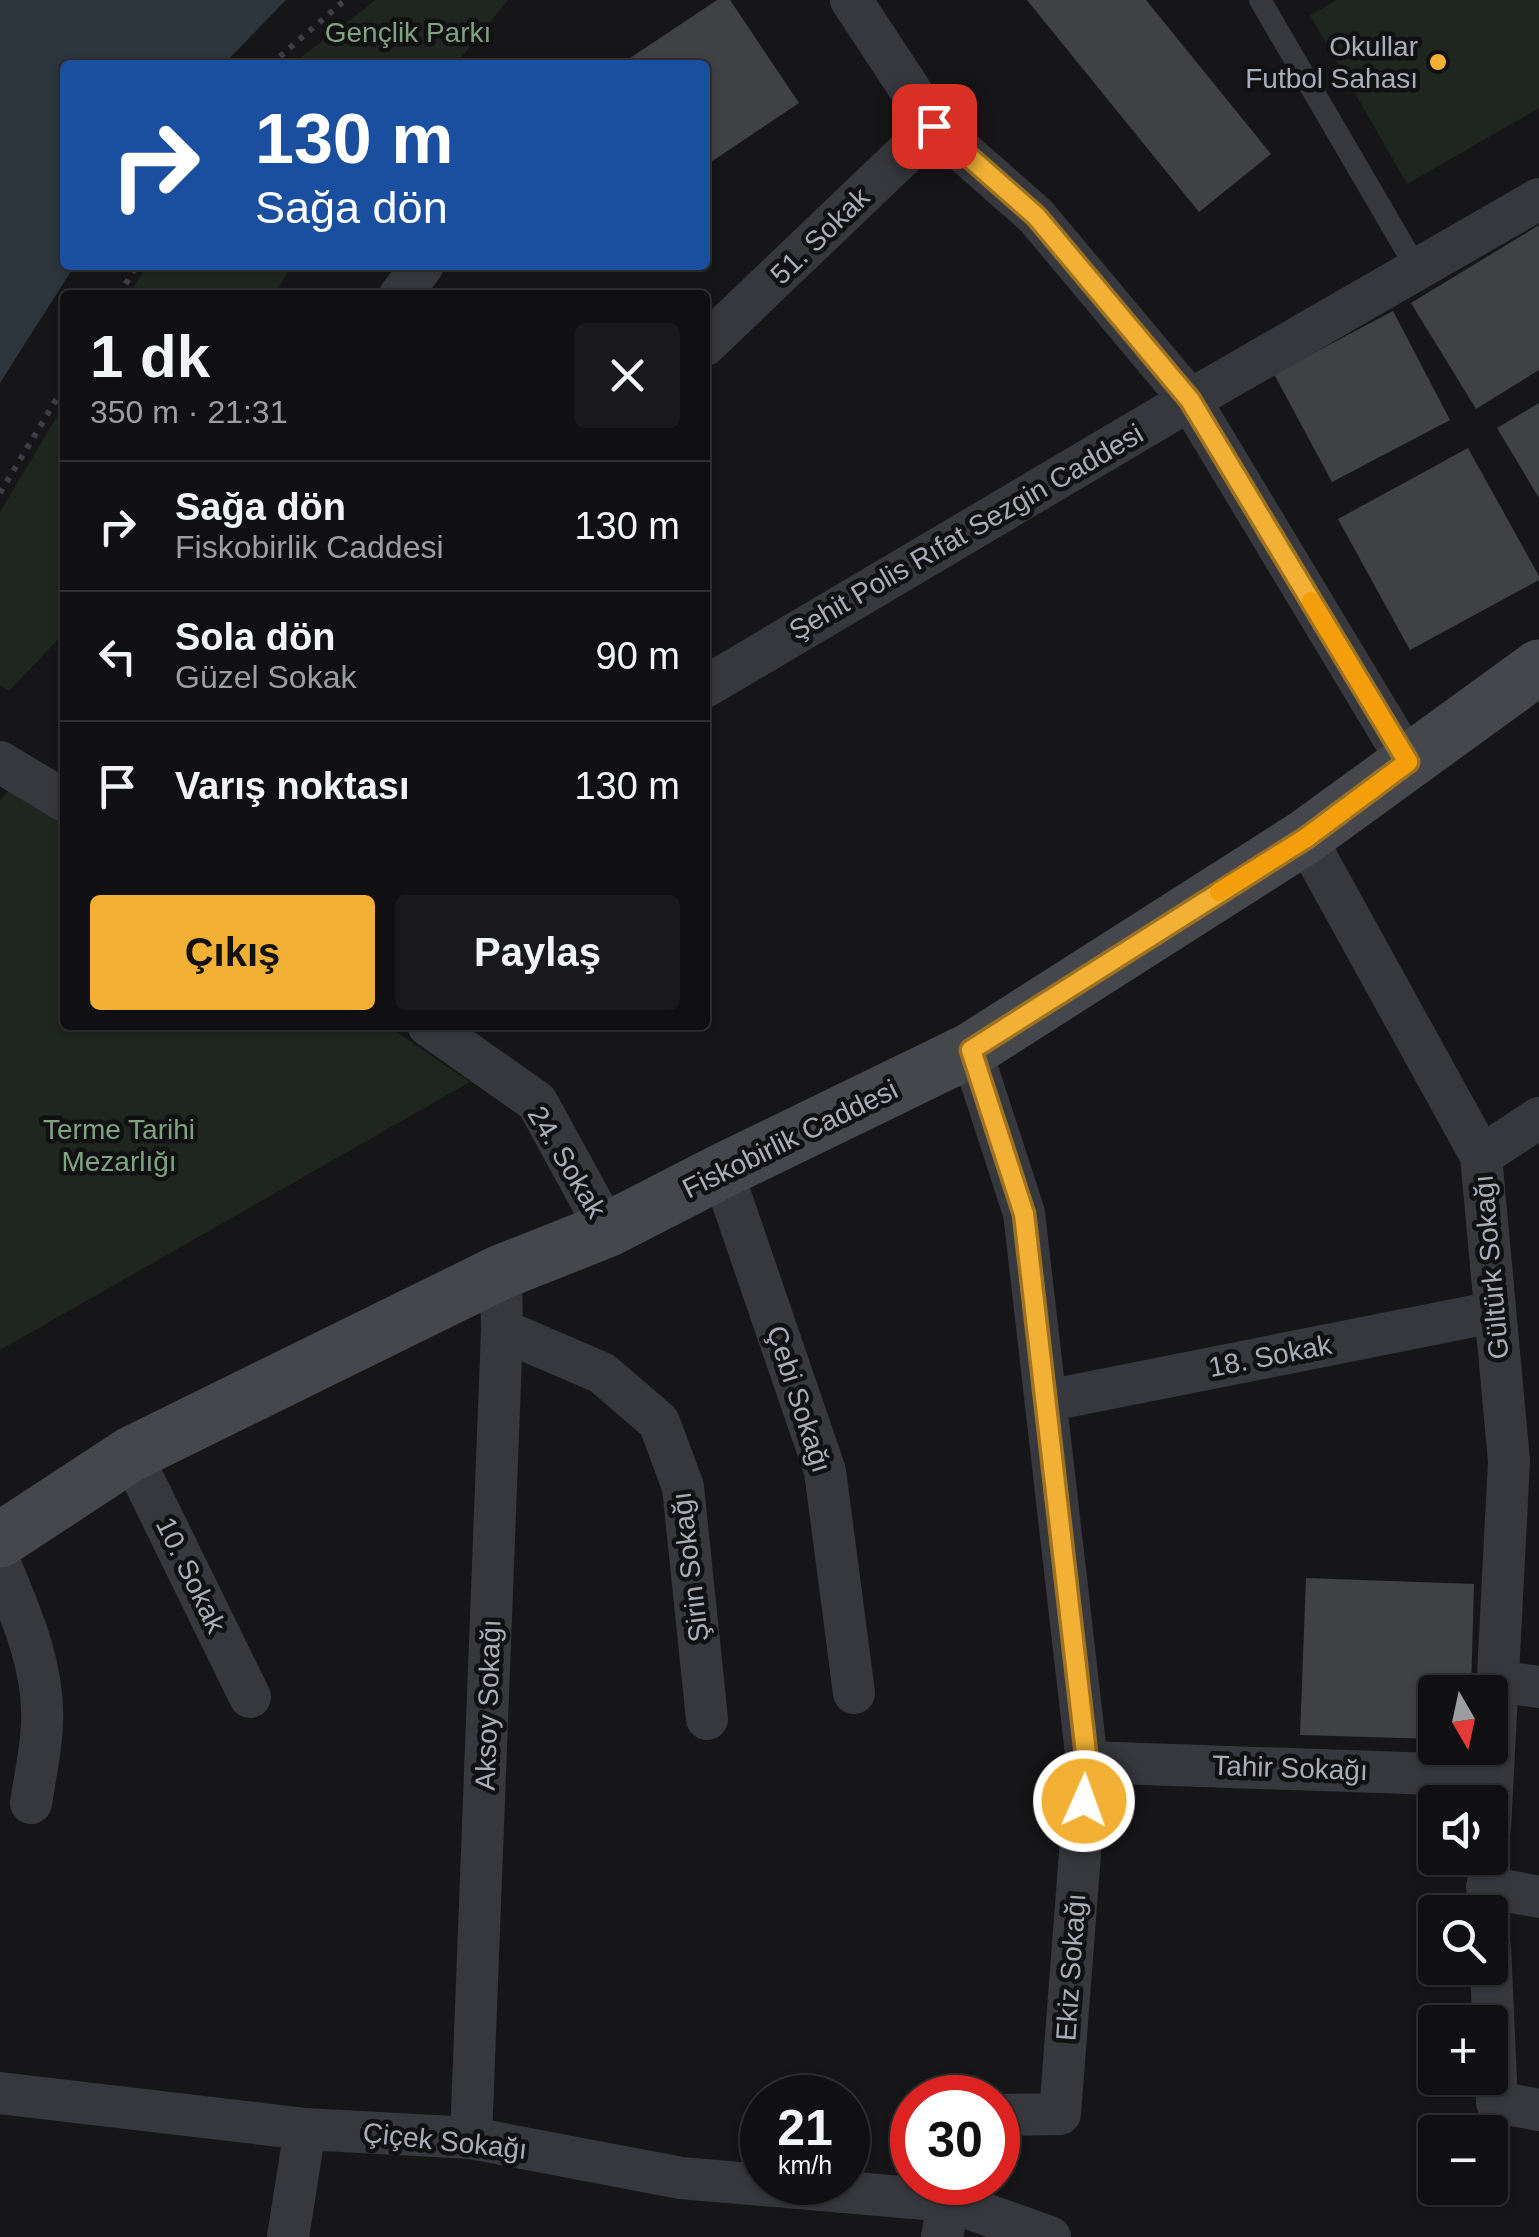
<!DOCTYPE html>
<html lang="tr">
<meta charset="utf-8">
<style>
:root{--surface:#101012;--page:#19191b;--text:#f1f3f6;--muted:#9c9d9f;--line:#303032;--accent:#f2b134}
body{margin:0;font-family:Helvetica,sans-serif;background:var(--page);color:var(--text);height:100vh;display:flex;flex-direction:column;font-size:38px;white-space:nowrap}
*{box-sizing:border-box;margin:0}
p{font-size:32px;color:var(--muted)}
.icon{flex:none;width:55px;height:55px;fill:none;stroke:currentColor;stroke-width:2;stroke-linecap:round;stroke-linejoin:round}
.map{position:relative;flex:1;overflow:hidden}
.sheet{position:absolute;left:60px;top:290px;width:650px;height:740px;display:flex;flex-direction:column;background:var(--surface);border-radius:10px;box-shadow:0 2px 8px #0004,0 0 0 2px var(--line)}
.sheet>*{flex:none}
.banner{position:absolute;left:60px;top:60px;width:650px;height:210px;border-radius:10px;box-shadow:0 2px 8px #0004,0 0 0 2px var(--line);background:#1a4fa0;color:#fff;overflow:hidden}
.needle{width:65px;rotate:171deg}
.controls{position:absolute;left:1418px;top:1675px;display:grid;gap:20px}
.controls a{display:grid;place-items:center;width:90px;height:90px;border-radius:10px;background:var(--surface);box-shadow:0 2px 8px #0004,0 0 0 2px var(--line);font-size:50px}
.speed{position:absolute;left:740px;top:2075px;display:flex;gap:20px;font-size:50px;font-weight:700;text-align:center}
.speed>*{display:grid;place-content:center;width:130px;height:130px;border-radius:50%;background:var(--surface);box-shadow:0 2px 8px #0004,0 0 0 2px var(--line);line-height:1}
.speed small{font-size:25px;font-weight:400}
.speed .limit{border:15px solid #d22;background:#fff;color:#111}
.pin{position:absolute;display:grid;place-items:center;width:85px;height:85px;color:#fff;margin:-42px;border-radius:20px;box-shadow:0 5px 15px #0006}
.me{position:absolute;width:110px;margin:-55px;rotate:2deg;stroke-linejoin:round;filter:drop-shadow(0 0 8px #0008)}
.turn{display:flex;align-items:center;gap:35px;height:210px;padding:0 30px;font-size:45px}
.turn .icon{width:130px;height:130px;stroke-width:2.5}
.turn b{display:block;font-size:70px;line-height:85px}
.round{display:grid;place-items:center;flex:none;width:105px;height:105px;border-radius:10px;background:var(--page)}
.overview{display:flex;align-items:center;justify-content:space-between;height:170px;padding:0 30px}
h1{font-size:60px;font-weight:700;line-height:75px}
.primary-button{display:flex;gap:20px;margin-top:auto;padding:20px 30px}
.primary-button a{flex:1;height:115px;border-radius:10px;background:var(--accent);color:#111;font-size:40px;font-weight:700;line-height:115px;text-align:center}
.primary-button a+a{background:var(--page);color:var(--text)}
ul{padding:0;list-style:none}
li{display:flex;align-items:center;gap:30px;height:130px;padding:0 30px;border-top:2px solid var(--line)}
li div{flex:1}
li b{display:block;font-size:38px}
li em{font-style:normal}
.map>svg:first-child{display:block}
.green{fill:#1e261f}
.water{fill:#2c353c}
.building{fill:#404145}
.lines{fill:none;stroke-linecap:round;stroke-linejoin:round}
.path{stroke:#3d3f44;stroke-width:6;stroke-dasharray:5 8;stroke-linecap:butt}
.lane{stroke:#37383d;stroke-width:22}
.street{stroke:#37383d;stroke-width:42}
.secondary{stroke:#45474d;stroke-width:55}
.route-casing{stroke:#9d7322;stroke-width:25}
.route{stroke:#f2b134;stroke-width:18}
.slow{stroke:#f59e0b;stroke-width:18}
.poi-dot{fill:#f2b134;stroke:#111113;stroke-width:4}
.labels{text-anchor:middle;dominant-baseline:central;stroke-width:9;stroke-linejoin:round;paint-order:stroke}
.park-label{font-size:28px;fill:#7fa381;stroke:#111113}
.poi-label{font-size:28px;fill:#a8adb8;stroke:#111113;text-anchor:end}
.street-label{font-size:28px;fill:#a8adb8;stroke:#111113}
</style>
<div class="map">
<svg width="1539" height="2237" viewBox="0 0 1539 2237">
<rect width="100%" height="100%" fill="#161618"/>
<g class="green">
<polygon points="376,0 508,0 455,65 291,65"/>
<polygon points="1337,0 1539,0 1539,108 1407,184 1310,15"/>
<polygon points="147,265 291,265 275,295 129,295"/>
<polygon points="65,403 65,632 9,691 0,685 0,512"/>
<polygon points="18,778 65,809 65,1025 386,1025 470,1082 0,1350 0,801"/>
</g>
<polygon class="water" points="0,0 286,0 223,65 65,65 65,265 75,265 0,383"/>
<g class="building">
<polygon points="717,0 730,0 799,103 705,166 705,65 626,65 624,62"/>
<polygon points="1027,0 1146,0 1271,154 1199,212"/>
<polygon points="1539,225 1539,370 1476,409 1411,303"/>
<polygon points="1393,311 1450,420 1332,482 1274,374"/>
<polygon points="1539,403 1539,498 1497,428"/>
<polygon points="1468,448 1539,576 1539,580 1410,650 1338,519"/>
<polygon points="1306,1578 1474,1584 1471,1692 1435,1692 1435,1739 1300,1735"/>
</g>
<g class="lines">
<g class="path">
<polyline points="270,65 345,0"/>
<polyline points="119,295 137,265"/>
<polyline points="0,493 65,385"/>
</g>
<polyline class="lane" points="1260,0 1417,269"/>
<g class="street">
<polyline points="851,0 934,126 1036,216 1190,400 1408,762"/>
<polyline points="400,295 423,265"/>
<polyline points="705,345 934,126"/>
<polyline points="705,687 1190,400 1539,199"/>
<polyline points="0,762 65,801"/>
<polyline points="1305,837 1481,1156 1509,1461 1490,1829"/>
<polyline points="428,1025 537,1102 607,1230"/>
<polyline points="971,1050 1024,1213 1087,1762 1060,2114 998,2115"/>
<polyline points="1481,1156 1539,1118"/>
<polyline points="722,1171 825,1471 854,1693"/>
<polyline points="502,1330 602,1373 659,1422 683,1487 707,1719"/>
<polyline points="1046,1401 1494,1312"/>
<polyline points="131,1454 250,1697"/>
<path d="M 0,1564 C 21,1614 45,1669 42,1724 C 41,1751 35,1777 31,1803"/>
<polyline points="1497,1681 1539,1687"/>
<polyline points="1087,1762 1492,1776"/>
<polyline points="1487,1887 1539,1897"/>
<polyline points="1488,1912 1489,1858"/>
<polyline points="1490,1947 1497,2102 1539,2110"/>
<polyline points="0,2093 305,2129 471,2138 681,2178 948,2201 1050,2237"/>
<polyline points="471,2138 502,1330 501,1272"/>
<polyline points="288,2237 305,2129"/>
<polyline points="942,2237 952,2182"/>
</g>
<polyline class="secondary" points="0,1540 131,1454 501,1272 607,1230 722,1171 971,1050 1305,837 1539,667"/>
</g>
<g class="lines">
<defs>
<polyline id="route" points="934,126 1036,216 1190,400 1408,762 1306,838 971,1050 1024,1214 1087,1762 1084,1801"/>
</defs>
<use href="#route" class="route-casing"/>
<use href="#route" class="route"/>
<polyline class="slow" points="1219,892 1306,838 1408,762 1311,601"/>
</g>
<circle class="poi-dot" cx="1438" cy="62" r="10"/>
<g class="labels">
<g class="park-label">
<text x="408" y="32">Gençlik Parkı</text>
<text x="119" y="1129">Terme Tarihi<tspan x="119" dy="32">Mezarlığı</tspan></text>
</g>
<g class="poi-label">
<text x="1418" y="46">Okullar<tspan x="1418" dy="32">Futbol Sahası</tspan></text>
</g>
<g class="street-label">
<text transform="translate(820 236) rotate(-44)">51. Sokak</text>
<text transform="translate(966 532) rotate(-30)">Şehit Polis Rıfat Sezgin Caddesi</text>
<text transform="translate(790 1139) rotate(-26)">Fiskobirlik Caddesi</text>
<text transform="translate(567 1162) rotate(59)">24. Sokak</text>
<text transform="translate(1491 1267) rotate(-95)">Gültürk Sokağı</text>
<text transform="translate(1270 1356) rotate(-11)">18. Sokak</text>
<text transform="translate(799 1399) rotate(72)">Çebi Sokağı</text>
<text transform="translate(690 1567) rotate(-97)">Şirin Sokağı</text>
<text transform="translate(191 1575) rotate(64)">10. Sokak</text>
<text transform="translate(488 1705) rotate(-88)">Aksoy Sokağı</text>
<text transform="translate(1290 1768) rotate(2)">Tahir Sokağı</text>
<text transform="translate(1071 1967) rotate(-86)">Ekiz Sokağı</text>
<text transform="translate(445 2141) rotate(6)">Çiçek Sokağı</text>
</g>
</g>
</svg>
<div class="controls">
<a><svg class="needle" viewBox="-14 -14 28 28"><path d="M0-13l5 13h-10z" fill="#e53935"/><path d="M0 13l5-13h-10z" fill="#9c9d9f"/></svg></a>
<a><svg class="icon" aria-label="sound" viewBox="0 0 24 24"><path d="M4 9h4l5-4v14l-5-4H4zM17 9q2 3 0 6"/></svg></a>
<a><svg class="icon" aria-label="search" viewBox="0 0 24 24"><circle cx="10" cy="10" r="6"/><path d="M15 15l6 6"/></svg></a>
<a>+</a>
<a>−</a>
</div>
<div class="speed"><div>21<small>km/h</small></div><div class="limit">30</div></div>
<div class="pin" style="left:934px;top:126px;background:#d93025"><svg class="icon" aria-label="arrive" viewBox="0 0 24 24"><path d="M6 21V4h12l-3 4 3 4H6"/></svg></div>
<svg class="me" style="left:1084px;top:1801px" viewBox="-20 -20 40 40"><circle r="17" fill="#f2b134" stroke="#fff" stroke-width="3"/><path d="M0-11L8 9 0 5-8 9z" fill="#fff"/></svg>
<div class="banner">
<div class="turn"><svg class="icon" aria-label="right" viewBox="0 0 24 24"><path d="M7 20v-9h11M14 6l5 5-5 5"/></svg><div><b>130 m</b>Sağa dön</div></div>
</div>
<section class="sheet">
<div class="overview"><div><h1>1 dk</h1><p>350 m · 21:31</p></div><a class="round"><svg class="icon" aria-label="close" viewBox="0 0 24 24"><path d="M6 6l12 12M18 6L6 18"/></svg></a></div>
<ul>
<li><svg class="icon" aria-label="right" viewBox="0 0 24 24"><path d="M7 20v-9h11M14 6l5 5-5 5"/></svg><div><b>Sağa dön</b><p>Fiskobirlik Caddesi</p></div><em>130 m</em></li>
<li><svg class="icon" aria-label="left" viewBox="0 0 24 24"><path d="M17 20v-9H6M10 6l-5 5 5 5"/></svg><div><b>Sola dön</b><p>Güzel Sokak</p></div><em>90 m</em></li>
<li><svg class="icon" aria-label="arrive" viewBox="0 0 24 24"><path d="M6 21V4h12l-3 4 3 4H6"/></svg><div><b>Varış noktası</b></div><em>130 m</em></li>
</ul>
<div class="primary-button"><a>Çıkış</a><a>Paylaş</a></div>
</section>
</div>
